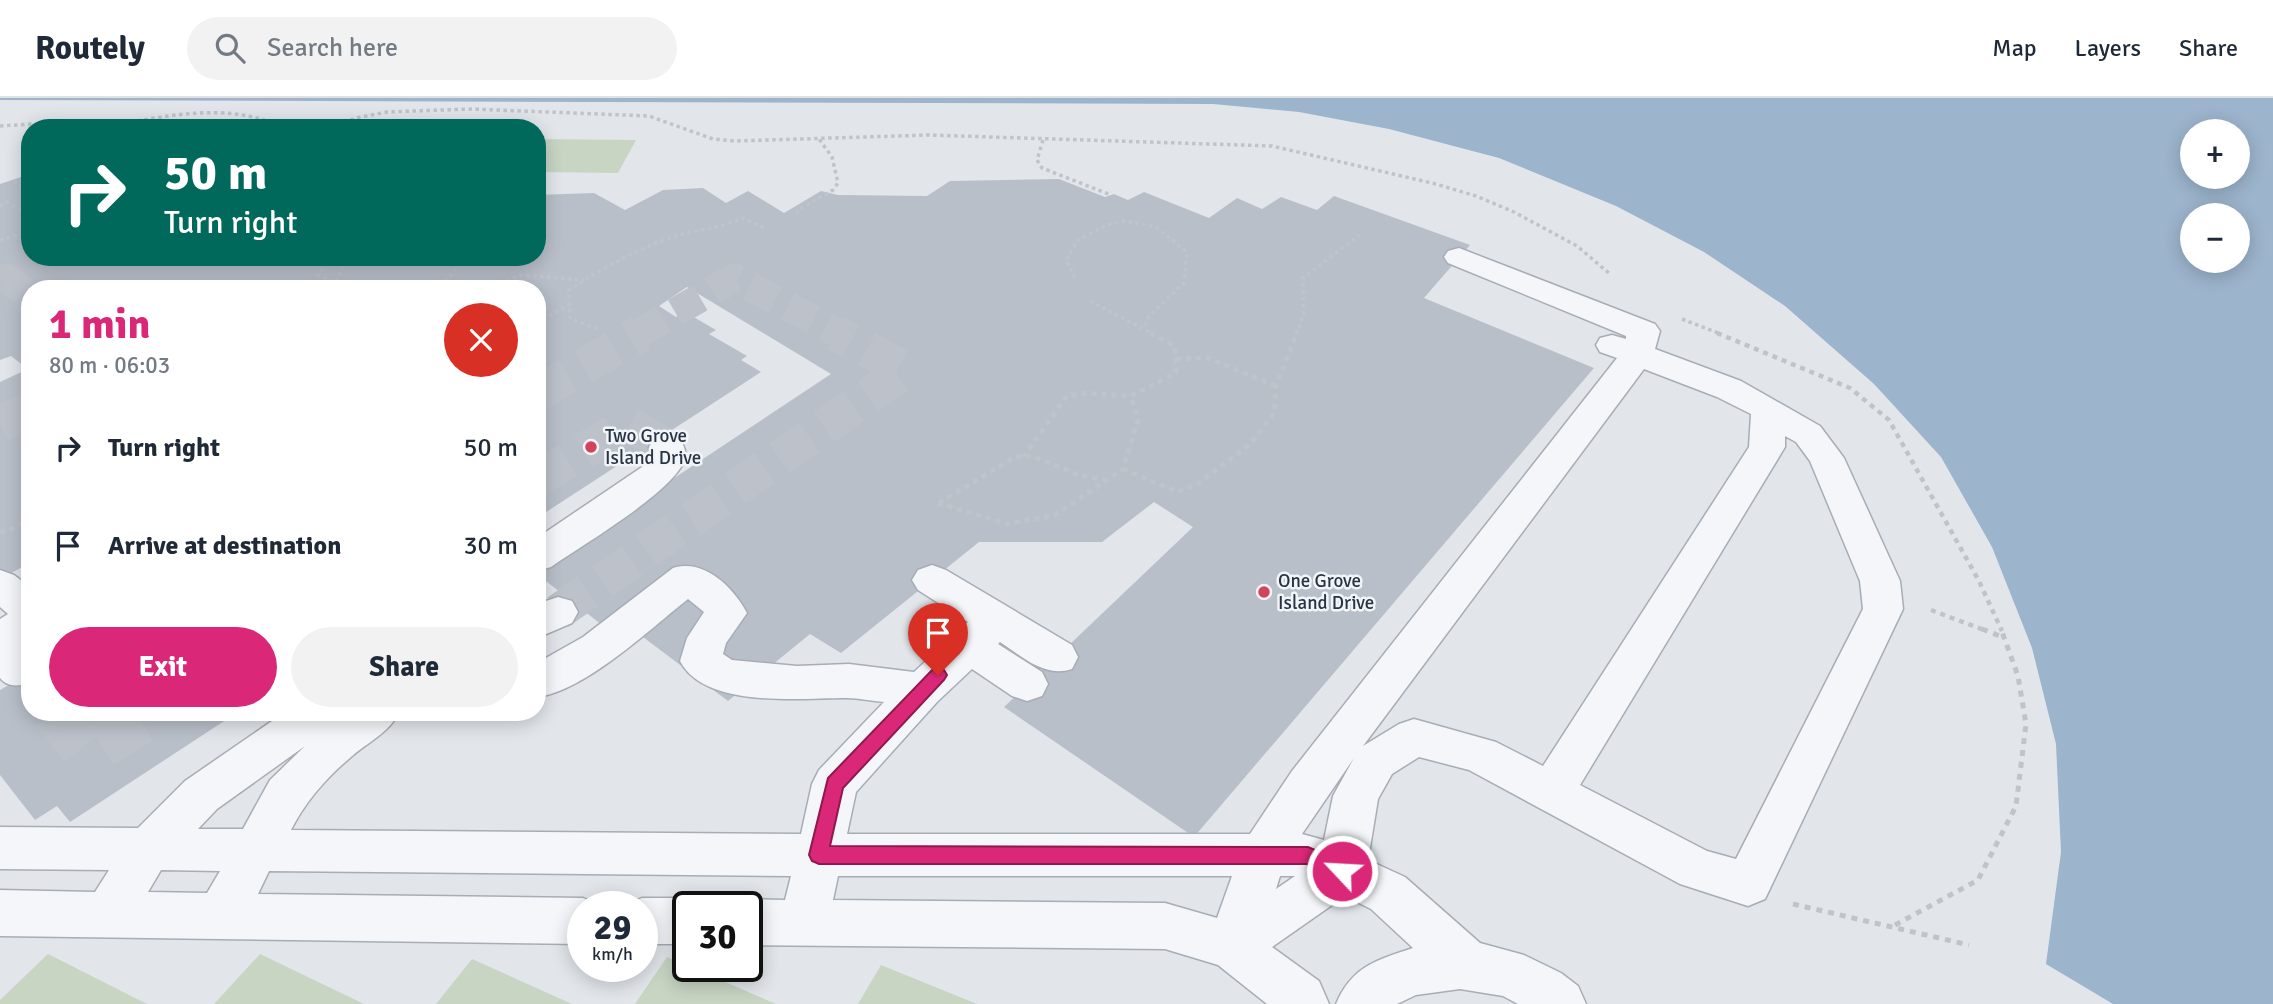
<!DOCTYPE html>
<meta charset="utf-8">
<style>
:root{--surface:#fff;--page:#f2f2f3;--text:#1f2937;--muted:#747a83;--line:#e0e1e3;--accent:#db2777}
body{margin:0;font-family:Signika,sans-serif;background:var(--page);color:var(--text);height:100vh;display:flex;flex-direction:column;font-size:26px;white-space:nowrap}
*{box-sizing:border-box;margin:0}
p{font-size:23px;color:var(--muted)}
.icon{flex:none;width:38px;height:38px;fill:none;stroke:currentColor;stroke-width:2;stroke-linecap:round;stroke-linejoin:round}
.map{position:relative;flex:1;overflow:hidden}
.panel{position:absolute;left:21px;top:182px;width:525px;height:441px;display:flex;flex-direction:column;background:var(--surface);border-radius:28px;box-shadow:0 4px 18px #0003}
.panel>*{flex:none}
.banner{position:absolute;left:21px;top:21px;width:525px;height:147px;border-radius:28px;box-shadow:0 4px 18px #0003;background:#00695c;color:#fff;overflow:hidden}
.controls{position:absolute;left:2180px;top:21px;display:grid;gap:14px}
.controls a{display:grid;place-items:center;width:70px;height:70px;border-radius:50%;background:var(--surface);box-shadow:0 4px 18px #0003;font-size:35px}
.speed{position:absolute;left:567px;top:793px;display:flex;gap:14px;font-size:35px;font-weight:700;text-align:center}
.speed>*{display:grid;place-content:center;width:91px;height:91px;border-radius:50%;background:var(--surface);box-shadow:0 4px 18px #0003;line-height:1}
.speed small{font-size:18px;font-weight:400}
.speed .limit{border:4px solid #111;border-radius:10px;background:#fff;color:#111}
.pin{position:absolute;display:grid;place-items:center;width:60px;height:60px;color:#fff;margin:-72px -30px;border-radius:50% 50% 50% 0;rotate:-45deg;box-shadow:0 0 7px #0007}
.pin .icon{rotate:45deg}
.me{position:absolute;width:77px;margin:-38px;rotate:295deg;stroke-linejoin:round;filter:drop-shadow(0 0 5px #0008)}
.turn{display:flex;align-items:center;gap:24px;height:147px;padding:0 28px;font-size:32px}
.turn .icon{width:91px;height:91px;stroke-width:2.5}
.turn b{display:block;font-size:49px;line-height:60px}
.round{display:grid;place-items:center;flex:none;width:74px;height:74px;border-radius:37px;background:var(--page)}
.head{display:flex;align-items:center;justify-content:space-between;height:119px;padding:0 28px}
h1{font-size:42px;font-weight:700;line-height:52px;color:var(--accent)}
.cta{display:flex;gap:14px;margin-top:auto;padding:14px 28px}
.cta a{flex:1;height:80px;border-radius:42px;background:var(--accent);color:#fff;font-size:28px;font-weight:700;line-height:80px;text-align:center}
.cta a+a{background:var(--page);color:var(--text)}
ul{padding:0;list-style:none}
li{display:flex;align-items:center;gap:21px;height:98px;padding:0 28px}
li div{flex:1}
li b{display:block;font-size:26px}
li em{font-style:normal}
header{display:flex;align-items:center;gap:42px;box-sizing:border-box;height:98px;padding:0 35px;background:var(--surface);border-bottom:2px solid var(--line)}
header strong{font-size:33px}
nav{display:flex;gap:38px;margin-inline-start:auto;font-size:24px}
.search{width:490px;height:63px;background:var(--page);display:flex;align-items:center;gap:18px;box-sizing:border-box;padding:0 24px;border-radius:38px;color:var(--muted);font-size:26px}
.map>svg:first-child{display:block}
.green{fill:#c8d5c3}
.water{fill:#9cb4cc;fill-rule:evenodd}
.building{fill:#b9bfc9}
.lines{fill:none;stroke-linecap:round;stroke-linejoin:round}
.minor-tunnel-far2{stroke:#bdc2ca;stroke-width:29;stroke-dasharray:29 14;stroke-linecap:butt}
.minor-tunnel-far1{stroke:#bdc2ca;stroke-width:36;stroke-dasharray:36 18;stroke-linecap:butt}
.minor-tunnel{stroke:#bdc2ca;stroke-width:46;stroke-dasharray:46 23;stroke-linecap:butt}
.minor-casing{stroke:#a7adb6;stroke-width:3}
.path-far2{stroke:#c0c3ca;stroke-width:3.5;stroke-dasharray:3.5 3.5;stroke-linecap:butt}
.path-far1{stroke:#c0c3ca;stroke-width:4.5;stroke-dasharray:5 5;stroke-linecap:butt}
.path{stroke:#c0c3ca;stroke-width:5;stroke-dasharray:6 6;stroke-linecap:butt}
.minor{fill:#f5f6f9;fill-rule:evenodd}
.route{fill:#db2777;stroke:#8e194d;stroke-width:2}
.poi-dot{fill:#d4435c;stroke:#f2f5f8;stroke-width:2.5}
.labels{text-anchor:middle;dominant-baseline:central;stroke-width:5;stroke-linejoin:round;paint-order:stroke}
.poi-label{font-size:19px;fill:#293344;stroke:#f2f5f8;text-anchor:start}
</style>
<header>
<strong>Routely</strong>
<div class="search"><svg class="icon" aria-label="search" viewBox="0 0 24 24"><circle cx="10" cy="10" r="6"/><path d="M15 15l6 6"/></svg>Search here</div>
<nav><a>Map</a><a>Layers</a><a>Share</a></nav>
</header>
<div class="map">
<svg width="2273" height="906" viewBox="0 0 2273 906">
<rect width="100%" height="100%" fill="#e2e6eb"/>
<g class="green">
<polygon points="537,41 636,42 618,75 537,74"/>
<polygon points="48,856 147,906 0,906 0,902"/>
<polygon points="260,856 364,906 214,906"/>
<polygon points="667,859 776,906 635,906"/>
<polygon points="472,861 572,906 436,906"/>
<polygon points="881,867 977,906 858,906"/>
</g>
<path class="water" d="M 0,0 L 2273,0 L 2273,906 L 2113,906 L 2046,866 L 2061,754 L 2056,646 L 2032,550 L 1992,449 L 1941,359 L 1874,286 L 1785,208 L 1704,154 L 1616,108 L 1499,60 L 1389,31 L 1299,14 L 1213,6 L 0,2 ZM 2193,33 L 2238,33 L 2238,79 L 2193,79 ZM 2193,117 L 2238,117 L 2238,163 L 2193,163 Z"/>
<g class="building">
<polygon points="30,76 30,159 537,159 537,97 594,95 625,112 663,92 703,90 726,105 748,93 784,115 821,93 838,97 927,98 950,83 1059,81 1105,99 1114,96 1128,102 1144,94 1209,120 1237,100 1262,111 1281,99 1317,112 1334,98 1470,147 1424,200 1594,270 1194,739 1004,609 1193,429 1154,404 1102,444 979,444 841,555 810,536 728,603 643,539 630,549 537,476 537,471 831,276 687,189 659,208 676,219 685,214 716,232 709,236 747,258 741,262 761,274 537,420 537,191 30,191 30,465 0,481 0,284 28,271 11,258 0,262 0,86"/>
<polygon points="30,575 30,614 238,614 70,724 57,708 35,722 0,677 0,592"/>
</g>
<g class="lines">
<g class="minor-tunnel-far2">
<polyline points="0,183 7,180 30,199"/>
<polyline points="638,236 734,180 840,236"/>
</g>
<g class="minor-tunnel-far1">
<polyline points="537,296 641,235"/>
<polyline points="0,326 30,311"/>
<polyline points="537,381 628,326 667,349"/>
<polyline points="558,514 906,272 836,235"/>
</g>
<polyline class="minor-tunnel" points="54,614 88,655 155,614"/>
<defs>
<g id="minor">
<path d="M 1459,150 L 1655,226 L 1660,233 L 1655,251 L 1741,283 L 1820,328 L 1844,360 L 1900,483 L 1903,511 L 1765,801 L 1748,808 L 1680,786 L 1469,672 L 1419,659 L 1392,676 L 1378,701 L 1368,762 L 1405,779 L 1480,845 L 1524,857 L 1561,875 L 1578,888 L 1586,906 L 1518,906 L 1503,898 L 1460,891 L 1416,897 L 1397,906 L 1336,906 C 1352,868 1377,862 1413,850 L 1371,811 L 1345,798 L 1272,849 L 1319,883 L 1329,906 L 1267,906 L 1218,867 L 1165,851 L 747,847 L 747,808 L 730,808 L 747,801 L 785,802 L 791,778 L 269,773 L 258,796 L 583,800 L 601,808 L 583,808 L 583,846 L 0,838 L 0,792 L 95,794 L 109,772 L 0,771 L 0,729 L 138,730 L 185,683 L 285,614 L 340,614 L 337,620 L 345,614 L 399,614 C 389,635 368,644 351,659 C 327,679 305,704 291,732 L 801,736 L 812,686 L 819,672 L 884,604 C 871,603 859,600 846,600 C 800,600 705,611 680,563 L 687,540 L 704,514 L 688,501 C 650,531 585,593 537,599 L 537,565 L 583,539 L 673,470 C 704,460 733,489 747,515 L 726,545 L 723,556 L 732,562 L 797,568 L 849,566 L 914,574 L 968,524 L 918,492 L 912,482 L 918,472 L 932,467 L 946,472 L 1072,547 L 1078,559 L 1072,571 C 1044,580 1023,559 1000,544 L 998,546 L 1042,574 L 1048,586 L 1042,598 L 1027,603 L 1012,598 L 972,571 L 937,604 L 856,694 L 847,736 L 1250,736 L 1292,673 L 1617,260 L 1600,254 L 1596,247 L 1600,240 L 1612,237 L 1626,241 L 1626,238 L 1448,165 L 1444,159 L 1448,153 ZM 1644,271 L 1717,299 L 1751,316 L 1749,349 L 1543,668 L 1496,644 L 1414,621 L 1399,626 L 1363,648 ZM 1785,338 L 1796,344 L 1810,363 L 1860,483 L 1863,511 L 1736,761 L 1707,753 L 1580,687 L 1785,349 ZM 305,648 L 270,682 L 243,731 L 198,731 L 217,711 ZM 1354,660 L 1333,698 L 1324,742 L 1302,736 ZM 161,772 L 220,773 L 207,795 L 148,794 ZM 838,778 L 1232,778 L 1217,820 L 1165,805 L 833,802 ZM 1280,778 L 1295,778 L 1276,791 Z"/>
<path d="M 667,337 L 680,341 C 683,347 687,353 685,361 C 674,394 582,447 551,469 L 537,473 L 537,440 L 642,369 L 650,358 L 649,349 L 654,341 Z"/>
<path d="M 0,472 L 14,477 L 30,489 L 30,543 L 22,548 L 30,557 L 30,585 C 19,588 8,590 0,580 L 0,521 L 8,516 L 0,509 Z"/>
<polygon points="558,499 572,503 578,514 572,525 537,540 537,506"/>
<polygon points="642,800 688,800 706,808 688,808 688,846 642,846 642,808 624,808"/>
</g>
</defs>
<use href="#minor" class="minor-casing"/>
<g class="path-far2">
<polyline points="0,28 50,25 103,29"/>
<path d="M 103,29 C 163,19 227,2 284,30"/>
<polyline points="331,30 356,20 387,14 472,11 649,18 713,41 735,43 929,37 1272,48 1432,85 1476,98 1514,114 1577,148 1610,176"/>
<polyline points="1043,42 1037,62 1042,70 1111,97"/>
<polyline points="30,81 15,84 30,96"/>
<polyline points="0,108 7,104 30,118"/>
<polyline points="799,115 797,113 833,92 838,85 832,59 819,41"/>
<polyline points="0,142 30,134"/>
<polyline points="268,159 326,165"/>
<polyline points="331,159 318,177 336,184 346,162 351,159"/>
<polyline points="1075,180 1066,162 1078,142 1107,127 1125,123 1156,129 1187,154 1184,185 1149,218 1144,230"/>
<polyline points="433,191 453,176 461,159"/>
<polyline points="487,191 521,177 584,182"/>
<polyline points="1090,203 1153,236"/>
<polyline points="1682,221 1721,236"/>
<polyline points="537,225 569,207"/>
<path d="M 597,231 L 570,220 L 569,192 C 602,171 636,151 673,139 C 696,131 720,131 742,120 L 767,131"/>
<polyline points="1296,236 1304,216 1303,180 1359,137"/>
</g>
<g class="path-far1">
<polyline points="1717,235 1850,290 1889,322 1979,483 2002,533"/>
<polyline points="1176,261 1208,260 1276,288"/>
<polyline points="1023,359 1067,298 1087,295 1131,298 1176,275 1175,248 1150,235"/>
<polyline points="1123,371 1178,394 1199,385 1250,346 1274,315 1276,288 1297,235"/>
<polyline points="938,405 1007,426 1055,417 1123,371 1138,322 1131,298"/>
<polyline points="939,405 1015,359 1032,358 1079,377 1106,382"/>
<polyline points="0,434 10,432 30,420"/>
<polyline points="1931,512 1987,533"/>
</g>
<g class="path">
<polyline points="1982,531 2005,540"/>
<polyline points="1793,806 1969,847"/>
<polyline points="1895,827 1978,782 2016,708 2026,626 2018,578 2001,531"/>
</g>
<use href="#minor" class="minor"/>
</g>
<polygon class="route" points="938,570 944,572 947,577 944,582 843,690 830,748 1308,749 1349,766 1352,773 1349,779 1342,782 1307,766 819,766 812,763 809,757 828,680 932,572"/>
<g class="poi-dot">
<circle cx="591" cy="349" r="7"/>
<circle cx="1264" cy="494" r="7"/>
</g>
<g class="labels">
<g class="poi-label">
<text x="605" y="338">Two Grove<tspan x="605" dy="22">Island Drive</tspan></text>
<text x="1278" y="483">One Grove<tspan x="1278" dy="22">Island Drive</tspan></text>
</g>
</g>
</svg>
<div class="controls">
<a>+</a>
<a>−</a>
</div>
<div class="speed"><div>29<small>km/h</small></div><div class="limit">30</div></div>
<div class="pin" style="left:938px;top:577px;background:#d93025"><svg class="icon" aria-label="arrive" viewBox="0 0 24 24"><path d="M6 21V4h12l-3 4 3 4H6"/></svg></div>
<svg class="me" style="left:1342px;top:773px" viewBox="-20 -20 40 40"><circle r="17" fill="#db2777" stroke="#fff" stroke-width="3"/><path d="M0-11L8 9 0 5-8 9z" fill="#fff"/></svg>
<div class="banner">
<div class="turn"><svg class="icon" aria-label="right" viewBox="0 0 24 24"><path d="M7 20v-9h11M14 6l5 5-5 5"/></svg><div><b>50 m</b>Turn right</div></div>
</div>
<section class="panel">
<div class="head"><div><h1>1 min</h1><p>80 m · 06:03</p></div><a class="round" style="background:#d93025;color:#fff"><svg class="icon" aria-label="close" viewBox="0 0 24 24"><path d="M6 6l12 12M18 6L6 18"/></svg></a></div>
<ul>
<li><svg class="icon" aria-label="right" viewBox="0 0 24 24"><path d="M7 20v-9h11M14 6l5 5-5 5"/></svg><div><b>Turn right</b></div><em>50 m</em></li>
<li><svg class="icon" aria-label="arrive" viewBox="0 0 24 24"><path d="M6 21V4h12l-3 4 3 4H6"/></svg><div><b>Arrive at destination</b></div><em>30 m</em></li>
</ul>
<div class="cta"><a>Exit</a><a>Share</a></div>
</section>
</div>
